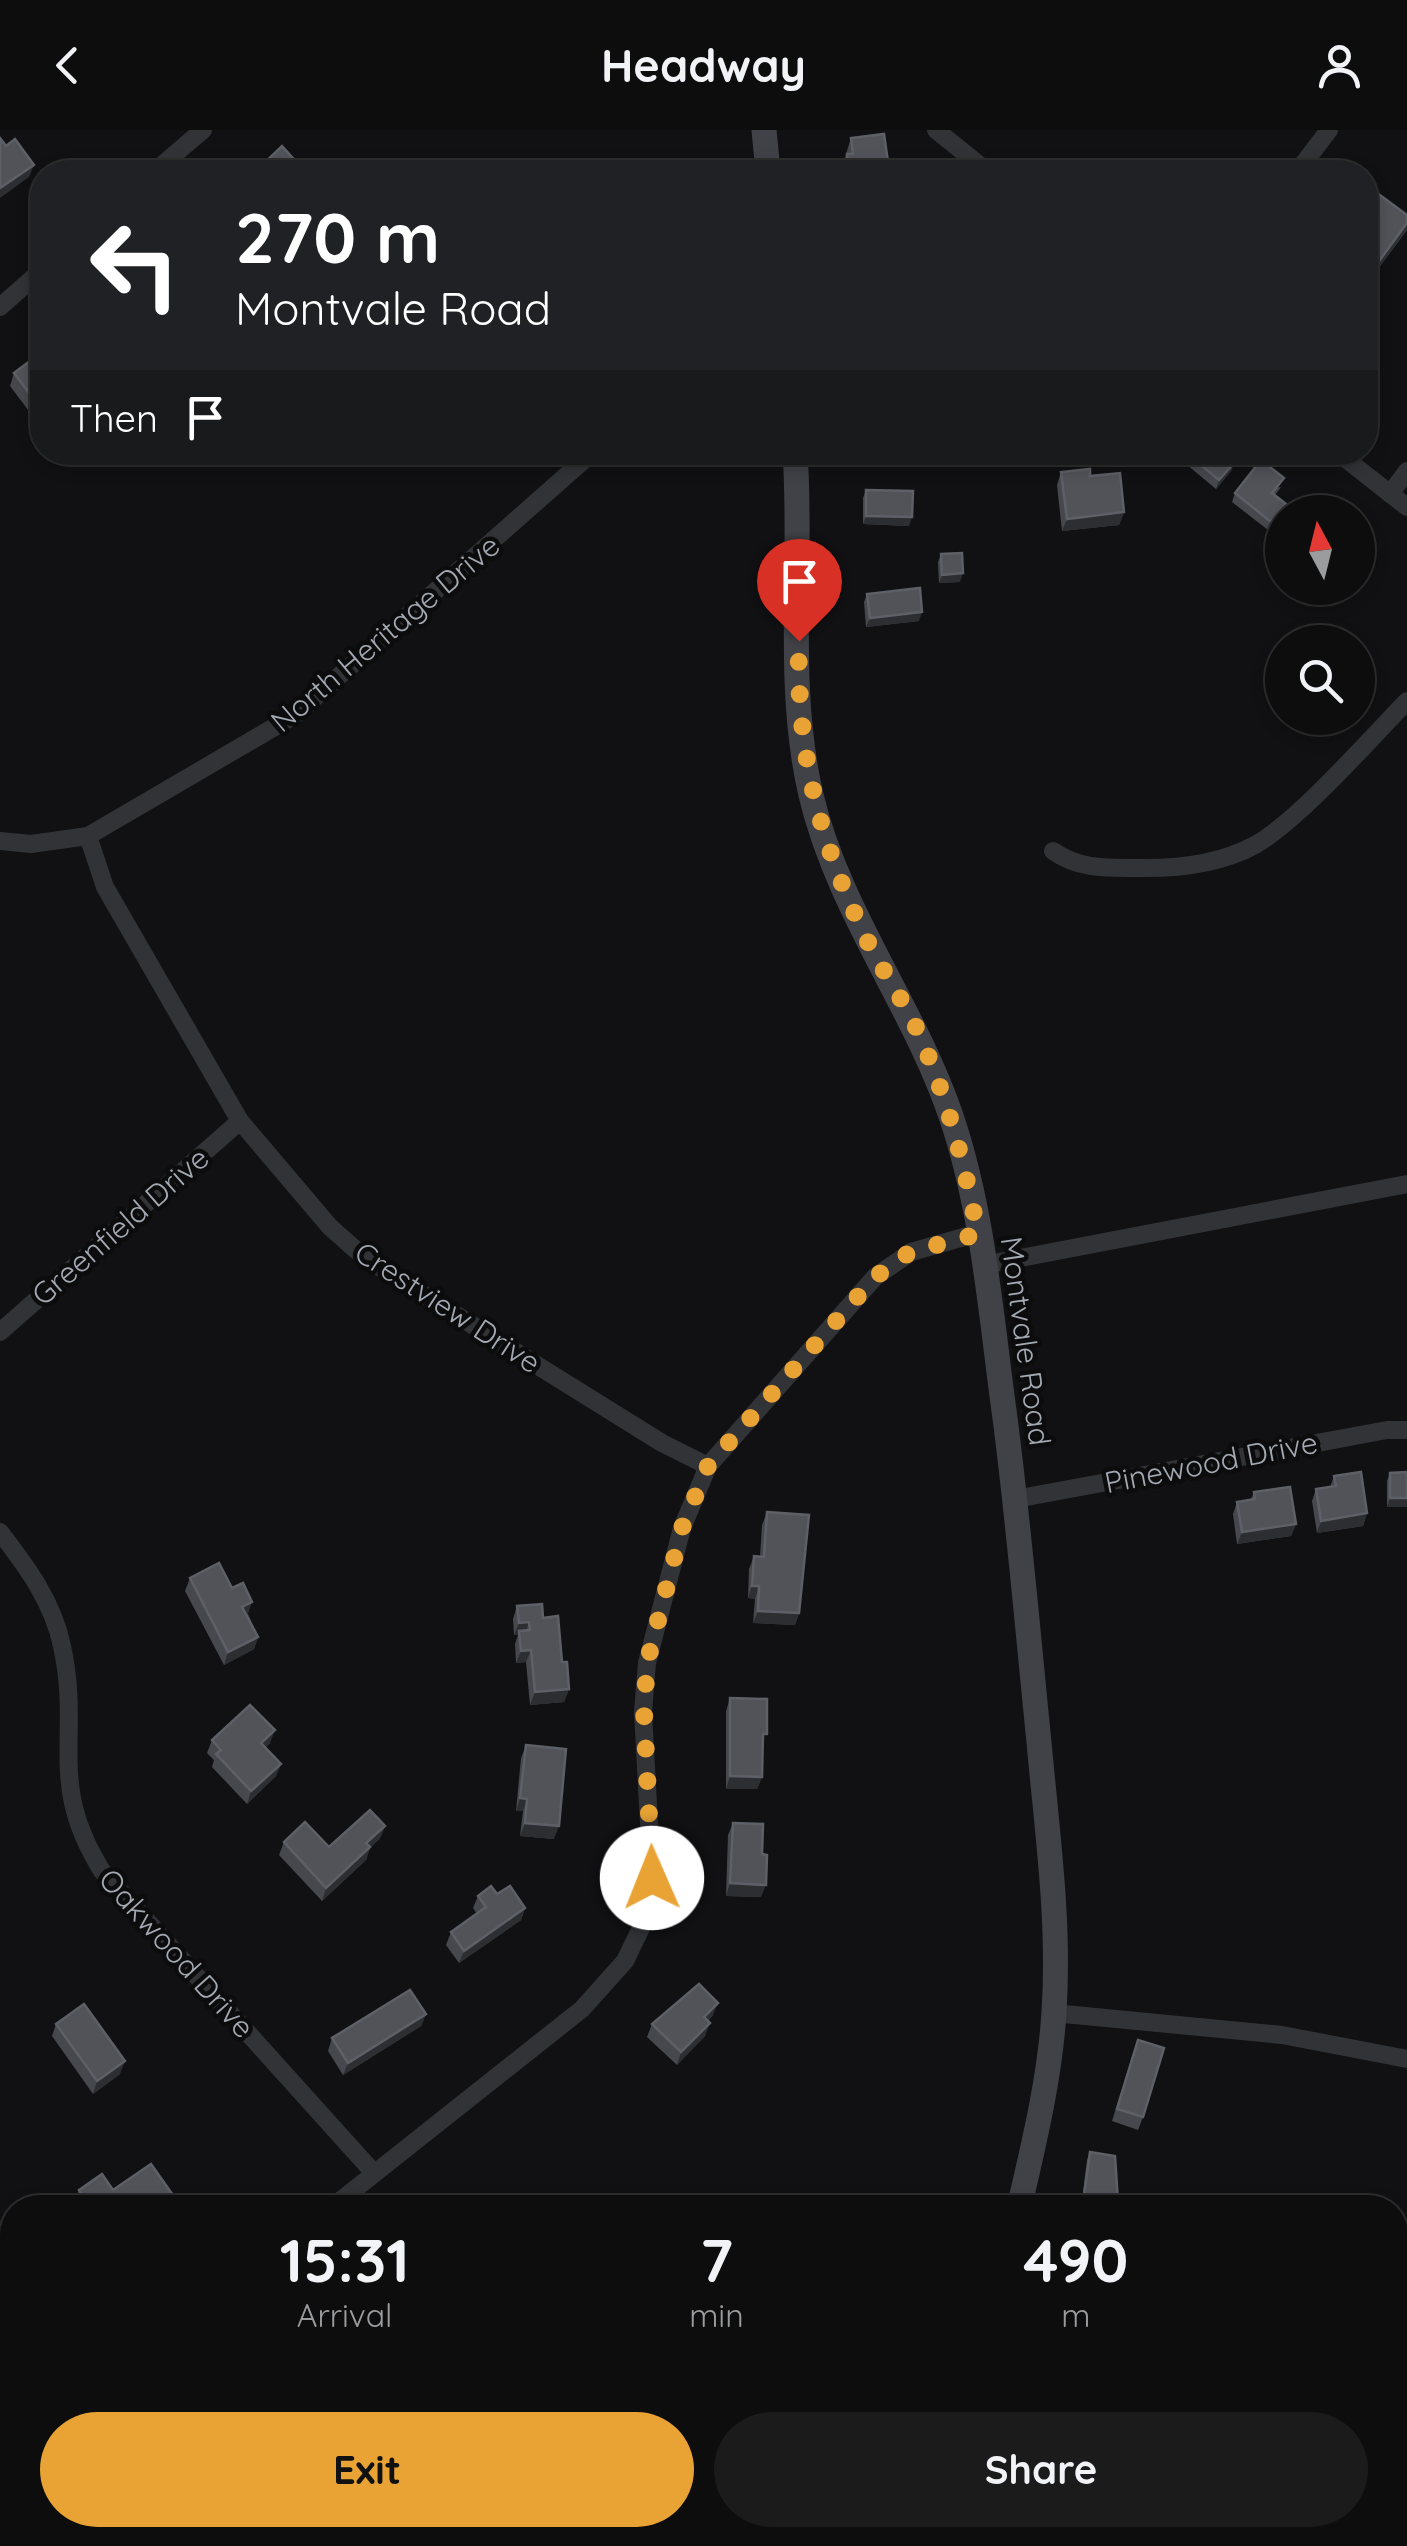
<!DOCTYPE html>
<style>
:root{--surface:#0d0d0e;--page:#1b1b1c;--text:#f1f3f6;--muted:#9a9c9e;--line:#2d2d2e;--accent:#e8a334}
body{margin:0;font-family:Quicksand,sans-serif;background:var(--page);color:var(--text);height:100vh;display:flex;flex-direction:column;font-size:38px;white-space:nowrap}
*{box-sizing:border-box;margin:0}
p{font-size:32px;color:var(--muted)}
.icon{flex:none;width:55px;height:55px;fill:none;stroke:currentColor;stroke-width:2;stroke-linecap:round;stroke-linejoin:round}
.map{position:relative;flex:1;overflow:hidden}
.details{position:absolute;left:0px;top:2065px;width:1408px;height:352px;display:flex;flex-direction:column;background:var(--surface);border-radius:40px 40px 0 0;box-shadow:0 5px 15px #0003,0 0 0 2px var(--line)}
.details>*{flex:none}
.top-card{position:absolute;left:30px;top:30px;width:1348px;height:305px;border-radius:40px;box-shadow:0 5px 15px #0003,0 0 0 2px var(--line);background:#202124;color:#fff;overflow:hidden}
.needle{width:65px;rotate:353deg}
.buttons{position:absolute;left:1265px;top:365px;display:grid;gap:20px}
.buttons a{display:grid;place-items:center;width:110px;height:110px;border-radius:50%;background:var(--surface);box-shadow:0 5px 15px #0003,0 0 0 2px var(--line);font-size:50px}
.pin{position:absolute;display:grid;place-items:center;width:85px;height:85px;color:#fff;margin:-102px -42px;border-radius:50% 50% 50% 0;rotate:-45deg;box-shadow:0 0 10px #0007}
.pin .icon{rotate:45deg}
.me{position:absolute;width:110px;margin:-55px;rotate:359deg;stroke-linejoin:round;filter:drop-shadow(0 0 8px #0008)}
.turn{display:flex;align-items:center;gap:35px;height:210px;padding:0 40px;font-size:45px}
.turn .icon{width:130px;height:130px;stroke-width:2.5}
.turn b{display:block;font-size:70px;line-height:85px}
.then{display:flex;align-items:center;height:95px;padding:0 40px;background:#0003;gap:20px;font-size:38px}
.eta{display:flex;justify-content:space-evenly;align-items:center;height:170px;text-align:center}
.eta b{font-size:60px;font-weight:800;line-height:70px}
.button{display:flex;gap:20px;margin-top:auto;padding:20px 40px}
.button a{flex:1;height:115px;border-radius:60px;background:var(--accent);color:#111;font-size:40px;font-weight:800;line-height:115px;text-align:center}
.button a+a{background:var(--page);color:var(--text)}
header{display:flex;justify-content:space-between;align-items:center;height:130px;padding:0 40px;background:var(--surface);font-size:45px;font-weight:800}
.map>svg:first-child{display:block}
.lines{fill:none;stroke-linecap:round;stroke-linejoin:round}
.street{stroke:#323337;stroke-width:18}
.secondary{stroke:#404247;stroke-width:25}
.wall{fill:#47484e}
.shaded-wall{fill:#2d2e32}
.building{fill:#515359;stroke:#5e6067;stroke-width:2.5}
.route{stroke:#e8a334;stroke-width:18;stroke-dasharray:0 32.4}
.labels{text-anchor:middle;dominant-baseline:central;stroke-width:9;stroke-linejoin:round;paint-order:stroke}
.street-label{font-size:30px;fill:#a3a9b3;stroke:#0c0c0d}
</style>
<header><svg class="icon" aria-label="back" viewBox="0 0 24 24"><path d="M15 5l-7 7 7 7"/></svg>Headway<svg class="icon" aria-label="person" viewBox="0 0 24 24"><circle cx="12" cy="8" r="4"/><path d="M4 21q1-7 8-7t8 7"/></svg></header>
<div class="map">
<svg width="1407" height="2416" viewBox="0 0 1407 2416">
<rect width="100%" height="100%" fill="#111113"/>
<g class="lines">
<g class="street">
<polyline points="936,0 988,42"/>
<polyline points="154,42 203,0"/>
<polyline points="1297,42 1329,0"/>
<polyline points="0,177 42,140"/>
<polyline points="1337,322 1407,377"/>
<polyline points="590,328 621,322"/>
<polyline points="1390,364 1407,341"/>
<polyline points="88,706 105,757 240,991 330,1097 365,1128 662,1313 708,1336"/>
<polyline points="0,711 31,714 88,706 295,585 593,322"/>
<path d="M 1053,721 C 1079,739 1104,738 1135,738 C 1176,739 1218,735 1255,715 C 1298,691 1370,609 1407,571"/>
<polyline points="984,1135 1407,1054"/>
<polyline points="0,1202 240,991"/>
<polyline points="1016,1369 1387,1300 1407,1300"/>
<path d="M 0,1402 C 27,1437 53,1472 62,1516 C 82,1607 46,1652 102,1741 L 374,2043"/>
<polyline points="1054,1883 1282,1905 1407,1929"/>
<polyline points="331,2078 582,1879 625,1831 643,1794 652,1748 643,1582 647,1533 682,1398 708,1336 875,1147 911,1122 978,1103"/>
<polyline points="0,2264 12,2268"/>
<polyline points="1298,2405 1312,2416"/>
</g>
<g class="secondary">
<polyline points="764,0 768,42"/>
<path d="M 795,322 C 803,435 785,554 811,665 C 838,780 913,875 951,986 C 984,1083 991,1188 1005,1288 C 1019,1396 1028,1504 1039,1612 C 1047,1702 1060,1791 1054,1882 C 1050,1948 1034,2013 1019,2078"/>
<polyline points="916,2416 920,2405"/>
</g>
</g>
<g class="wall">
<polygon points="851,8 888,32 884,42 843,42 842,37"/>
<polygon points="1365,54 1407,100 1369,151 1365,148"/>
<polygon points="42,222 42,296 41,297 10,256 14,243"/>
<polygon points="1183,322 1223,322 1222,324 1234,333 1231,341 1216,359 1180,329"/>
<polygon points="1061,342 1090,346 1124,382 1119,395 1062,401 1057,355"/>
<polygon points="1281,357 1275,365 1286,374 1283,382 1268,400 1232,372 1235,363"/>
<polygon points="866,360 909,396 863,394 863,368"/>
<polygon points="941,424 960,452 939,453 938,432"/>
<polygon points="867,464 919,491 866,497 864,472"/>
<polygon points="1407,1342 1387,1377 1387,1351 1390,1343"/>
<polygon points="1334,1346 1367,1383 1363,1396 1317,1403 1312,1371 1316,1359 1330,1357"/>
<polygon points="1254,1362 1296,1394 1291,1406 1237,1414 1233,1384 1237,1372 1251,1369"/>
<polygon points="767,1382 799,1483 795,1495 753,1493 755,1469 748,1468 749,1439 754,1426 760,1427 762,1395"/>
<polygon points="190,1448 232,1458 248,1484 258,1507 254,1519 224,1535 185,1461"/>
<polygon points="517,1476 543,1488 562,1532 569,1559 564,1572 530,1575 526,1532 516,1533 515,1514 518,1505 514,1505 513,1489"/>
<polygon points="730,1568 762,1616 762,1647 757,1659 726,1659 726,1581"/>
<polygon points="212,1610 270,1613 266,1617 281,1634 276,1646 247,1674 212,1637 214,1630 207,1623"/>
<polygon points="526,1615 554,1709 520,1706 523,1681 516,1681 521,1628"/>
<polygon points="733,1693 761,1767 726,1766 728,1705"/>
<polygon points="385,1696 380,1708 370,1718 366,1730 322,1771 279,1725 284,1712 329,1717"/>
<polygon points="497,1764 525,1778 521,1790 459,1833 446,1815 451,1802 477,1784 473,1778 478,1766"/>
<polygon points="426,1884 421,1896 343,1945 328,1921 332,1908"/>
<polygon points="713,1885 708,1891 705,1906 677,1935 647,1907 652,1894"/>
<polygon points="56,1894 120,1944 93,1964 52,1906"/>
<polygon points="1133,1923 1143,1987 1138,2000 1112,1991"/>
<polygon points="1090,2022 1116,2078 1081,2078 1087,2030"/>
<polygon points="79,2060 113,2060 172,2078 78,2078 74,2073"/>
<polygon points="12,2108 12,2163 2,2168 0,2162 0,2112"/>
<polygon points="1407,2327 1407,2362 1395,2350 1395,2340"/>
<polygon points="506,2405 562,2405 548,2416 503,2416"/>
<polygon points="1064,2405 1109,2405 1106,2411 1082,2416"/>
</g>
<g class="shaded-wall">
<polygon points="34,35 29,47 0,68 0,58"/>
<polygon points="1407,93 1407,99 1369,151 1374,138"/>
<polygon points="1234,333 1231,341 1216,359 1219,350"/>
<polygon points="1286,374 1283,382 1268,400 1271,392"/>
<polygon points="1124,382 1119,395 1062,401 1067,389"/>
<polygon points="866,386 912,387 909,396 863,394"/>
<polygon points="963,443 960,452 939,453 942,445"/>
<polygon points="922,482 919,491 866,497 870,488"/>
<polygon points="1390,1368 1407,1368 1407,1377 1387,1377"/>
<polygon points="1367,1383 1363,1396 1317,1403 1321,1391"/>
<polygon points="1296,1394 1291,1406 1237,1414 1242,1402"/>
<polygon points="752,1456 759,1456 755,1469 748,1468"/>
<polygon points="252,1472 248,1484 238,1489 242,1477"/>
<polygon points="758,1481 799,1483 795,1495 753,1493"/>
<polygon points="529,1492 525,1504 519,1501 518,1505 514,1505 519,1493"/>
<polygon points="258,1507 254,1519 224,1535 228,1522"/>
<polygon points="531,1520 526,1532 516,1533 521,1521"/>
<polygon points="569,1559 564,1572 530,1575 535,1562"/>
<polygon points="275,1600 270,1613 257,1625 261,1613"/>
<polygon points="281,1634 276,1646 247,1674 251,1661"/>
<polygon points="730,1646 762,1647 757,1659 726,1659"/>
<polygon points="520,1668 527,1669 523,1681 516,1681"/>
<polygon points="525,1693 559,1696 554,1709 520,1706"/>
<polygon points="385,1696 380,1708 370,1718 366,1730 322,1771 326,1758 366,1713"/>
<polygon points="730,1753 766,1755 761,1767 726,1766"/>
<polygon points="525,1778 521,1790 459,1833 464,1821"/>
<polygon points="718,1873 713,1885 699,1900 704,1887"/>
<polygon points="426,1884 421,1896 343,1945 348,1933"/>
<polygon points="710,1893 705,1906 677,1935 681,1922"/>
<polygon points="125,1931 120,1944 93,1964 97,1951"/>
<polygon points="175,2068 172,2078 162,2078"/>
<polygon points="1097,2068 1118,2071 1116,2078 1082,2078 1083,2072"/>
<polygon points="12,2153 12,2163 2,2168 6,2155"/>
<polygon points="1407,2234 1406,2240 1395,2252 1395,2247"/>
<polygon points="550,2405 562,2405 548,2416 543,2411"/>
</g>
<g class="building">
<polygon points="884,4 888,32 882,33 884,42 849,42 847,24 853,24 851,8"/>
<polygon points="0,8 6,16 15,9 34,35 0,58"/>
<polygon points="282,16 299,35 292,41 293,42 255,42"/>
<polygon points="1365,54 1407,85 1407,93 1374,138 1365,132"/>
<polygon points="42,222 42,280 14,243"/>
<polygon points="1185,322 1221,322 1234,333 1219,350"/>
<polygon points="1261,330 1284,348 1272,363 1286,374 1271,392 1235,363"/>
<polygon points="1090,339 1090,346 1120,343 1124,382 1067,389 1061,342"/>
<polygon points="866,360 913,361 912,387 866,386"/>
<polygon points="962,423 963,443 942,445 941,424"/>
<polygon points="920,458 922,482 870,488 867,464"/>
<polygon points="1361,1342 1367,1383 1321,1391 1316,1359 1336,1356 1334,1346"/>
<polygon points="1407,1342 1407,1368 1390,1368 1390,1343"/>
<polygon points="1290,1357 1296,1394 1242,1402 1237,1372 1255,1369 1254,1362"/>
<polygon points="767,1382 809,1385 799,1483 758,1481 759,1456 752,1456 754,1426 764,1427"/>
<polygon points="219,1433 232,1458 243,1453 252,1472 242,1477 258,1507 228,1522 190,1448"/>
<polygon points="542,1474 543,1488 558,1486 562,1532 567,1532 569,1559 535,1562 531,1520 521,1521 519,1501 530,1500 529,1492 519,1493 517,1476"/>
<polygon points="730,1568 767,1569 767,1604 763,1604 762,1647 730,1646"/>
<polygon points="250,1575 275,1600 261,1613 281,1634 251,1661 216,1624 221,1620 212,1610"/>
<polygon points="526,1615 566,1619 559,1696 525,1693 527,1669 520,1668"/>
<polygon points="370,1680 385,1696 366,1713 370,1717 326,1758 284,1712 305,1692 329,1717"/>
<polygon points="733,1693 763,1694 762,1724 767,1725 766,1755 730,1753"/>
<polygon points="491,1756 497,1764 510,1756 525,1778 464,1821 451,1802 486,1777 478,1766"/>
<polygon points="699,1854 718,1873 704,1887 710,1893 681,1922 652,1894"/>
<polygon points="410,1860 426,1884 348,1933 332,1908"/>
<polygon points="84,1874 125,1931 97,1951 56,1894"/>
<polygon points="1138,1910 1164,1918 1143,1987 1117,1979"/>
<polygon points="1090,2022 1115,2026 1118,2071 1097,2068 1097,2074 1083,2072"/>
<polygon points="151,2034 175,2068 162,2078 91,2078 79,2060 102,2044 113,2060"/>
<polygon points="12,2108 12,2153 6,2155 3,2144 0,2145 0,2112"/>
<polygon points="1395,2220 1407,2230 1407,2234 1395,2247"/>
<polygon points="1407,2327 1407,2350 1395,2339"/>
<polygon points="508,2405 550,2405 543,2411 547,2416 516,2416"/>
<polygon points="1089,2405 1106,2405 1103,2409 1114,2416 1082,2416"/>
</g>
<g class="lines">
<path class="route" d="M 652,1748 L 644,1582 L 647,1533 L 682,1398 L 708,1336 L 875,1147 L 910,1122 L 978,1104 C 965,1036 948,970 920,906 C 906,873 884,844 868,812 C 820,714 796,621 799,511"/>
</g>
<g class="labels">
<g class="street-label">
<text transform="translate(385 503) rotate(-40)">North Heritage Drive</text>
<text transform="translate(120 1096) rotate(-41)">Greenfield Drive</text>
<text transform="translate(448 1177) rotate(33)">Crestview Drive</text>
<text transform="translate(1026 1211) rotate(82)">Montvale Road</text>
<text transform="translate(1211 1332) rotate(-11)">Pinewood Drive</text>
<text transform="translate(177 1823) rotate(48)">Oakwood Drive</text>
</g>
</g>
</svg>
<div class="buttons">
<a><svg class="needle" viewBox="-14 -14 28 28"><path d="M0-13l5 13h-10z" fill="#e53935"/><path d="M0 13l5-13h-10z" fill="#9a9c9e"/></svg></a>
<a><svg class="icon" aria-label="search" viewBox="0 0 24 24"><circle cx="10" cy="10" r="6"/><path d="M15 15l6 6"/></svg></a>
</div>
<div class="pin" style="left:799px;top:511px;background:#d93025"><svg class="icon" aria-label="arrive" viewBox="0 0 24 24"><path d="M6 21V4h12l-3 4 3 4H6"/></svg></div>
<svg class="me" style="left:652px;top:1748px" viewBox="-20 -20 40 40"><circle r="19" fill="#fff"/><path d="M0-13L10 11 0 6-10 11z" fill="#e8a334"/></svg>
<div class="top-card">
<div class="turn"><svg class="icon" aria-label="left" viewBox="0 0 24 24"><path d="M17 20v-9H6M10 6l-5 5 5 5"/></svg><div><b>270 m</b>Montvale Road</div></div>
<div class="then">Then<svg class="icon" aria-label="arrive" viewBox="0 0 24 24"><path d="M6 21V4h12l-3 4 3 4H6"/></svg></div>
</div>
<section class="details">
<div class="eta">
<div><b>15:31</b><p>Arrival</p></div>
<div><b>7</b><p>min</p></div>
<div><b>490</b><p>m</p></div>
</div>
<div class="button"><a>Exit</a><a>Share</a></div>
</section>
</div>
